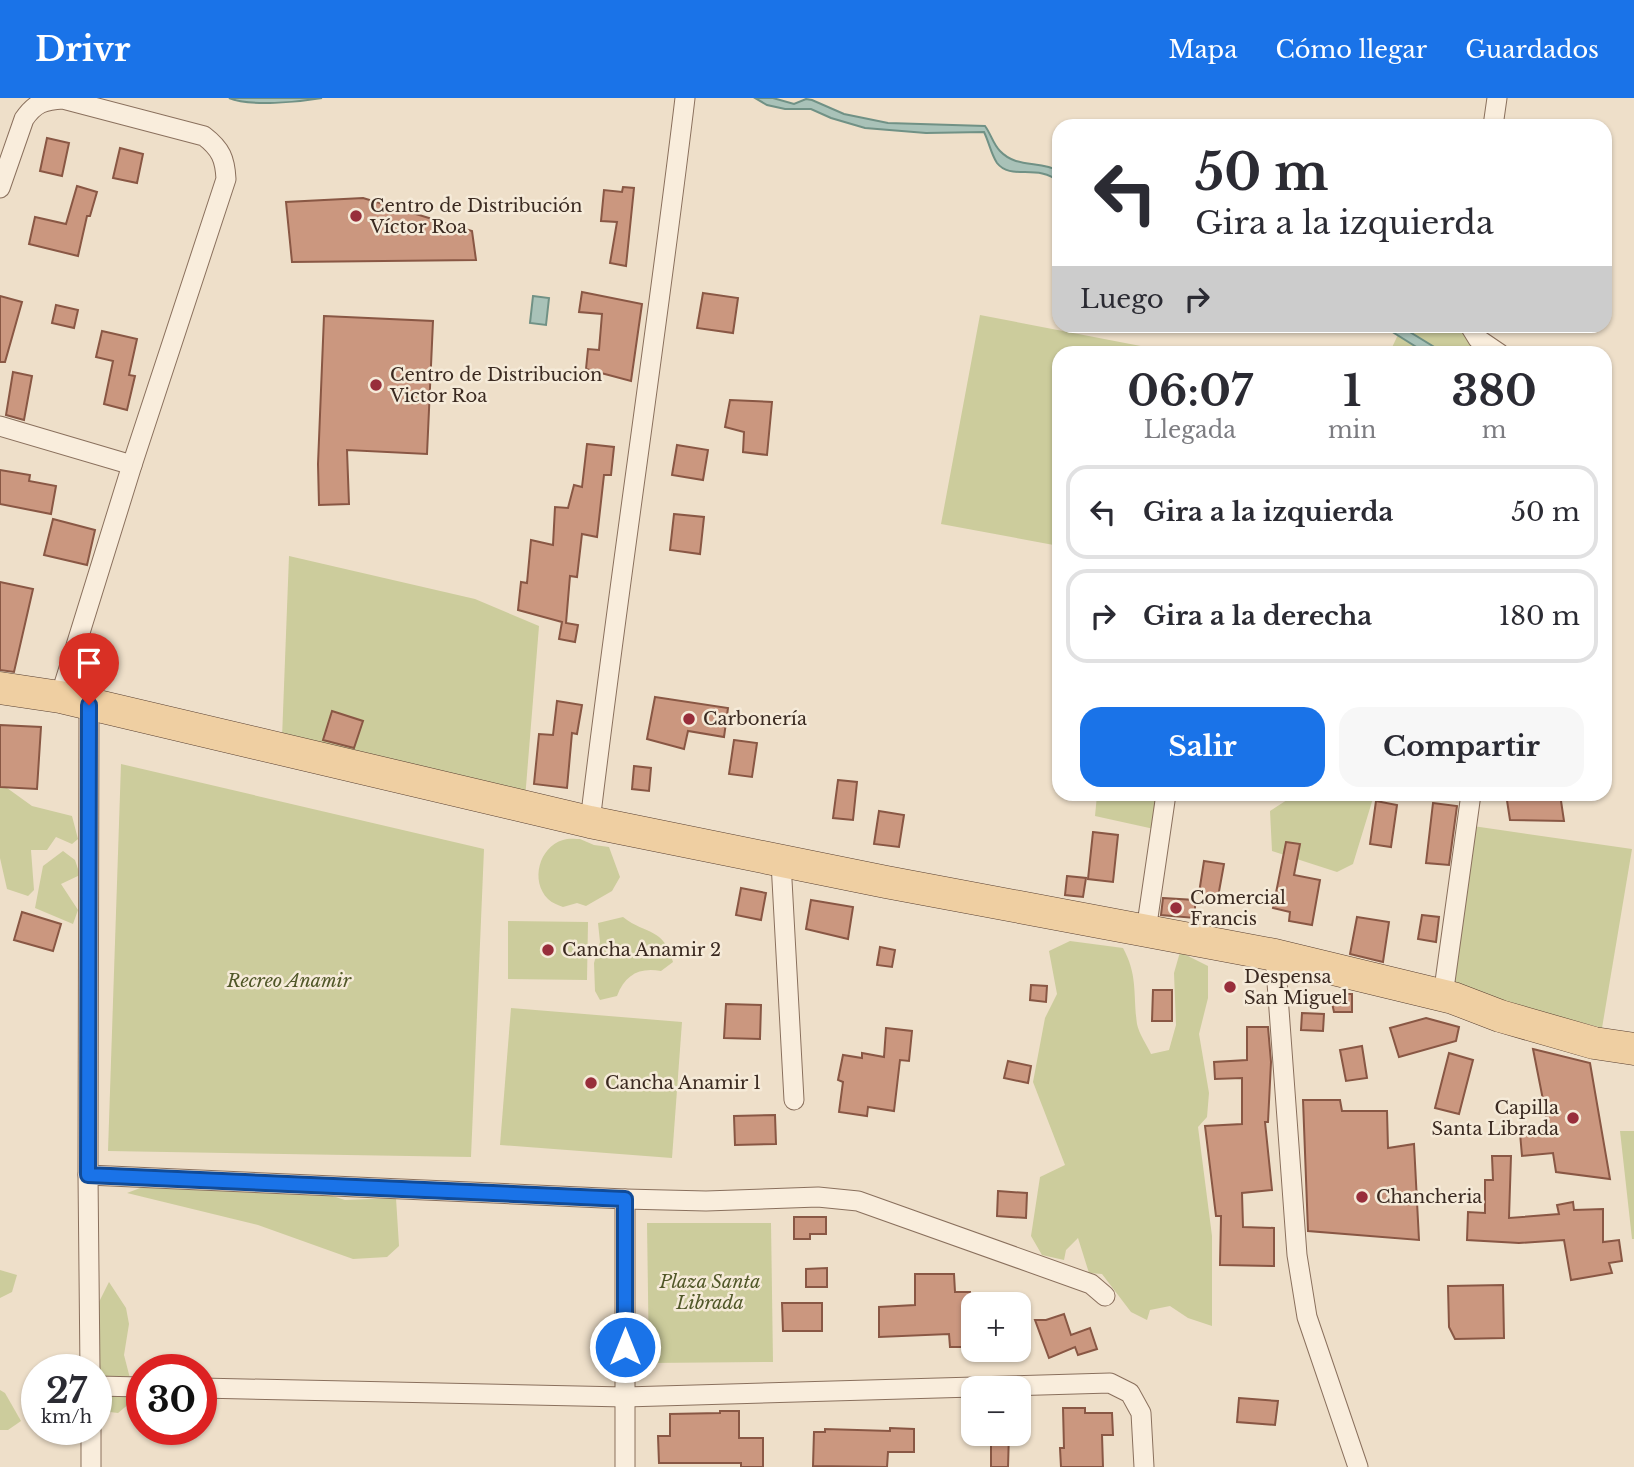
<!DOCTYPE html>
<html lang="es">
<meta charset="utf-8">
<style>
:root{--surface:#fff;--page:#f7f7f7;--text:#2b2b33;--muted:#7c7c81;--line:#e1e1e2;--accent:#1a73e8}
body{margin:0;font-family:"Libre Baskerville",serif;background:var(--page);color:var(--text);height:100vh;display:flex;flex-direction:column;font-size:26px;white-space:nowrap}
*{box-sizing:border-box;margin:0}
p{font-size:23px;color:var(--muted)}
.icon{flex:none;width:38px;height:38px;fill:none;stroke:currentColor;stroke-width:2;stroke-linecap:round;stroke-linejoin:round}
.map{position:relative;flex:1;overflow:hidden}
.drawer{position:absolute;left:1052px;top:248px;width:560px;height:455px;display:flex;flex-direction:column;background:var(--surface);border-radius:21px;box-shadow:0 2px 5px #0004}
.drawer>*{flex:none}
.hud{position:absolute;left:1052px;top:21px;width:560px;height:214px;border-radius:21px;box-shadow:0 2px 5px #0004;background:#fff;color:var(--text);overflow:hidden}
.buttons{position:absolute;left:961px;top:1194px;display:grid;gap:14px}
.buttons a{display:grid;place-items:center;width:70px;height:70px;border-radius:14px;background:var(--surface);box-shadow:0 2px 5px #0004;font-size:35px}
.speed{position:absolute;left:21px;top:1256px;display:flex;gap:14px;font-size:35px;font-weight:700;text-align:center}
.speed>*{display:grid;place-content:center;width:91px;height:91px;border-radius:50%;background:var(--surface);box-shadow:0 2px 5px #0004;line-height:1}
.speed small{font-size:18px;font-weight:400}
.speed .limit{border:10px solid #d22;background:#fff;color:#111}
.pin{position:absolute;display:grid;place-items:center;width:60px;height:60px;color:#fff;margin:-72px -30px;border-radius:50% 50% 50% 0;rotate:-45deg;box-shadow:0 0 7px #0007}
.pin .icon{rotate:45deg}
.me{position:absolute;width:77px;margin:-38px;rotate:0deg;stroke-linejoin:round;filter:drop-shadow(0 0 5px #0008)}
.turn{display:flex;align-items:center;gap:24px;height:147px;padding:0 28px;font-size:32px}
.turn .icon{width:91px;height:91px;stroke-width:2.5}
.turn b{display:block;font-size:49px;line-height:60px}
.then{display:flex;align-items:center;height:66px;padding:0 28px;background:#0003;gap:14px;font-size:26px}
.eta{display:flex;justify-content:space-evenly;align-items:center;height:119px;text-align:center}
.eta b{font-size:42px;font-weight:700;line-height:49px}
.cta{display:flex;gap:14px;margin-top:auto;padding:14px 28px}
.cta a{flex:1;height:80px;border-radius:21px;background:var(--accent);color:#fff;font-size:28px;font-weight:700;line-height:80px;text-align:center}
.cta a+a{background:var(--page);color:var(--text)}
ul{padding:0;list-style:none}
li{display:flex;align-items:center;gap:21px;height:94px;margin:0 14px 10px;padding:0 14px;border:4px solid var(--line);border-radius:21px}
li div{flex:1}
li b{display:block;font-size:26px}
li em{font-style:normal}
header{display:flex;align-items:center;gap:42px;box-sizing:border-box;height:98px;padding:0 35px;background:var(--accent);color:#fff}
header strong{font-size:33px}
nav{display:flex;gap:38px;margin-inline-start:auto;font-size:24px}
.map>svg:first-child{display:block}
.green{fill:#cccc9c}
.water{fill:#a9c2b8;stroke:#709185;stroke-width:2}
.building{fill:#cb977f;stroke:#895744;stroke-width:2}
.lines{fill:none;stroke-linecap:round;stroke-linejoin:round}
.street-casing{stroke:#8a705d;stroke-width:21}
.primary-casing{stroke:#583f31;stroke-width:33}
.street{stroke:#f9eddc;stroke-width:19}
.primary{stroke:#efcfa2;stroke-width:32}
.route-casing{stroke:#114b97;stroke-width:18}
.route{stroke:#1a73e8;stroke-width:12}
.poi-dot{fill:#982e3b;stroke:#f5ead8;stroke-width:2.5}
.labels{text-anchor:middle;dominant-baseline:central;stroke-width:5;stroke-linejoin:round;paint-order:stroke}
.poi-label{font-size:18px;fill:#3b2a21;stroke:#f5ead8;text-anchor:start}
.park-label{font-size:18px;font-style:italic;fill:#505728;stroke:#f5ead8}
</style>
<header>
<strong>Drivr</strong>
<nav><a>Mapa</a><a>Cómo llegar</a><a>Guardados</a></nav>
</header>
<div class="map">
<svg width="1634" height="1369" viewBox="0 0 1634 1369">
<rect width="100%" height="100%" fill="#eedfc9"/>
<g class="green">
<polygon points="980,217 1177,255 1059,256 1059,448 941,426"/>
<polygon points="1402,228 1422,228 1466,234 1480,255 1389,256"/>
<polygon points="289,458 475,501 539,528 525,701 282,640"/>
<polygon points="121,666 484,751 471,1059 108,1053"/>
<polygon points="0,690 7,690 32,708 72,718 78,741 72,746 56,739 47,752 31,752 34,792 28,798 7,791 0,760"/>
<polygon points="1316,696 1374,697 1353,766 1337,774 1272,753 1270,713 1290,700 1315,699"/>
<polygon points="1097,697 1158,697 1154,731 1095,718"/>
<polygon points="1473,728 1632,751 1602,930 1452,891"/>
<path d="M 580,741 L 594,747 L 609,749 L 620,779 L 612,793 L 586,808 L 577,805 L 563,809 C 558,807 552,805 548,801 C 530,783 539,749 563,742 C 568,740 576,741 580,741 Z"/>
<polygon points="63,753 75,762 80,777 61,786 78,812 73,826 35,810 43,768"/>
<path d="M 623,819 C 647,838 663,828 673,864 L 661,873 C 639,869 625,877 617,898 L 600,902 L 595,893 L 594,865 L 600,844 L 598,825 Z"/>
<polygon points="508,823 588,824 587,882 508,881"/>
<path d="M 1070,843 L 1123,850 C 1138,877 1133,897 1137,926 C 1139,936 1147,947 1151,956 L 1169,952 L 1176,927 L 1174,875 L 1180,854 L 1208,868 L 1208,900 L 1199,936 L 1209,995 L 1207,1019 L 1198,1029 L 1212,1138 L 1212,1228 L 1188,1220 L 1170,1208 L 1150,1212 L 1147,1222 L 1131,1214 L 1102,1176 L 1089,1175 L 1078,1140 L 1066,1152 L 1064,1162 L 1042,1157 L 1031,1138 L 1040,1079 L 1065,1067 L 1033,984 L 1045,920 L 1057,896 L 1049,853 Z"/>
<polygon points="511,910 682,924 672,1060 500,1047"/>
<polygon points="1620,1033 1634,1033 1634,1141 1632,1141"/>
<polygon points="148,1087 298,1087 345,1102 396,1100 399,1148 387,1159 353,1161 258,1127 127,1095"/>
<polygon points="647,1125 771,1125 773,1264 649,1265"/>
<polygon points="0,1172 17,1177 12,1194 0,1200"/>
<polygon points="109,1184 126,1210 129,1226 124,1257 132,1288 130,1305 118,1315 102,1313 96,1306 94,1214"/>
<polygon points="0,1292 5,1295 21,1323 8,1332 0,1332"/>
</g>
<g class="water">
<path d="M 229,0 L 322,0 C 299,4 250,9 229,0 Z"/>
<path d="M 755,0 L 773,0 L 794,6 L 806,1 L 812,2 L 844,16 L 888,25 L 985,28 C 991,36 993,46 1000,53 C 1017,71 1040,62 1059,73 L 1059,84 C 1038,65 1011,83 997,65 C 991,56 989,44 984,34 L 926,35 L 865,30 L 831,20 L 811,11 L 785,11 L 767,7 Z"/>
<polygon points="533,198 549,200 546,227 530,225"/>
<polygon points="1383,228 1400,228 1444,255 1426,255"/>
</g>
<g class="building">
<polygon points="47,40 69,45 62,78 40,73"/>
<polygon points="120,50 143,56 137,85 113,80"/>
<polygon points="77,88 97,94 90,118 87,118 78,158 29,146 35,119 66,126"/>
<polygon points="623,89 634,90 626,168 610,165 617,124 601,123 604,92 622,94"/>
<polygon points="363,100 472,133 476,162 292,164 286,104"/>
<polygon points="582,194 642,206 631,283 586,271 588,251 599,252 602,216 579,214"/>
<polygon points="703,195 738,200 733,235 697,230"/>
<polygon points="0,198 22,204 5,264 0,264"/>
<polygon points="56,207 78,212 74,230 52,225"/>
<polygon points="324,218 433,223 427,356 347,352 349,406 319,407 318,366"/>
<polygon points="102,233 137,241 129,277 135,278 127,312 104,306 113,263 96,259"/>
<polygon points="13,274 32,278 24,322 6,317"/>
<polygon points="730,302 772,304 767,357 743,354 744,334 725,329"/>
<polygon points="587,346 614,349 611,377 604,377 597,439 582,436 577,479 570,478 566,525 578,527 575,544 559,541 562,524 518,512 521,484 527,485 531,442 553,447 555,409 568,410 574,387 582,389"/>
<polygon points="677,347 708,352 703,382 672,377"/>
<polygon points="0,372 30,377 29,383 56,388 51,416 0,406"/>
<polygon points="674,416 704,419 700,456 670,452"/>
<polygon points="53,421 95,432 87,467 44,457"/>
<polygon points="0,484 33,491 14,574 0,572"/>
<polygon points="655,599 728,610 724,639 688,633 684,651 647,641"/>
<polygon points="557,603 582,607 577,636 572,635 567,690 534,686 539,636 553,637"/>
<polygon points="332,613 363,623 354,650 323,642"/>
<polygon points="0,627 41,629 37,691 0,689"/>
<polygon points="734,642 757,645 752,679 729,676"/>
<polygon points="634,668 651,670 649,693 632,691"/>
<polygon points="838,682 857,684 853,722 833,720"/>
<polygon points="1506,696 1560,696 1564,723 1510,722"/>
<polygon points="1376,703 1397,707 1391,749 1370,746"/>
<polygon points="1433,705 1457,708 1449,767 1426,765"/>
<polygon points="879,713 904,717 899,749 874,746"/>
<polygon points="1093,734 1118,737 1113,784 1088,781"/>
<polygon points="1286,744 1300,746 1294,777 1320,782 1312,827 1289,823 1290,814 1273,810"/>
<polygon points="1204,763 1224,766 1218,799 1199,795"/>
<polygon points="1067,778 1086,780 1083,799 1065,797"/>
<polygon points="741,790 766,795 761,822 736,817"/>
<polygon points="1163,800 1195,802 1195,820 1161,817"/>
<polygon points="811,802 853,809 848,841 806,831"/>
<polygon points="22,814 61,826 53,853 14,842"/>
<polygon points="1422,817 1439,819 1436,844 1418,841"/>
<polygon points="1357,819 1389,824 1383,864 1350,856"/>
<polygon points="880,849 895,852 892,869 877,867"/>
<polygon points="1031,887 1047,888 1046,904 1030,902"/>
<polygon points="1153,892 1172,892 1172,923 1152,923"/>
<polygon points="1330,896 1352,896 1352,914 1334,914"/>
<polygon points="726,906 761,907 760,941 724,940"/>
<polygon points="1302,915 1324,916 1323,933 1301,932"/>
<polygon points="1426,920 1459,929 1456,943 1399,959 1390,930"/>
<polygon points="1247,929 1268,929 1271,964 1268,1024 1265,1024 1272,1092 1242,1095 1243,1129 1274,1130 1274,1168 1220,1167 1221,1118 1216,1118 1205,1028 1242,1026 1242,980 1215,981 1214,964 1247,962"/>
<polygon points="886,930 912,933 909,963 900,962 894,1013 868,1009 867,1018 839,1014 843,984 838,982 843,957 862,960 862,955 884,959"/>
<polygon points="1362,948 1367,980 1346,983 1340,952"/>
<polygon points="1533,951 1590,965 1610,1081 1556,1074 1553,1055 1522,1058 1520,1035 1549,1032"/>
<polygon points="1449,955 1473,962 1459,1016 1435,1010"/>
<polygon points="1008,963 1031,968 1028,985 1004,980"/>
<polygon points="1303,1002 1340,1002 1342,1013 1387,1013 1388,1050 1414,1046 1419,1142 1308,1133"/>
<polygon points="775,1017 776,1046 735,1047 734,1018"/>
<polygon points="1492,1058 1511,1058 1509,1120 1559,1116 1557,1107 1573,1104 1574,1112 1603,1111 1603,1144 1619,1142 1622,1163 1609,1165 1612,1175 1571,1182 1564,1142 1519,1145 1467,1142 1468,1114 1485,1115 1485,1082 1493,1082"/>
<polygon points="998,1093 1027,1095 1026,1120 997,1118"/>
<polygon points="794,1119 826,1119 826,1136 810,1136 810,1141 794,1141"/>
<polygon points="827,1170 827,1189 806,1189 806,1171"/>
<polygon points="915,1176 954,1176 955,1194 970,1194 972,1249 950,1249 949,1236 879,1239 879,1209 915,1207"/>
<polygon points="1503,1187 1504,1240 1455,1241 1449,1229 1448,1188"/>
<polygon points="782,1205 822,1205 822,1233 783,1233"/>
<polygon points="1064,1216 1071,1237 1090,1230 1097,1251 1078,1257 1075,1249 1049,1260 1035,1222 1046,1222"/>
<polygon points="1239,1300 1278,1303 1275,1327 1237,1324"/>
<polygon points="1063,1310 1085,1310 1085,1315 1112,1315 1113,1337 1102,1337 1103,1369 1061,1369 1060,1350 1064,1350"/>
<polygon points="720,1313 739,1313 739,1340 763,1340 763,1369 741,1369 741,1365 659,1365 658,1338 670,1338 670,1316 720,1315"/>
<polygon points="890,1330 914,1331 914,1354 888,1354 887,1369 813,1368 814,1334 825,1334 825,1331 890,1333"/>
<polygon points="991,1335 1009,1335 1008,1369 991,1369"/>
</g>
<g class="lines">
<defs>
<g id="street">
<polyline points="1493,28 1497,0"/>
<path d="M 0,90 L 24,21 C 35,5 44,2 63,1 L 204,38 C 221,51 225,61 226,81 L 132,367 L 60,599"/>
<polyline points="1470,228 1478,241 1500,256"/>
<polyline points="0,328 132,367"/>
<polyline points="89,607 88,1077 90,1272"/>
<path d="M 590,724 C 619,482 656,242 685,0"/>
<polyline points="781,764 794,1002"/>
<polyline points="1146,833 1166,696"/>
<polyline points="1275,857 1297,1157 1307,1219 1358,1369"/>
<polyline points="1443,898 1471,696"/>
<polyline points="88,1077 625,1101 706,1103 818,1099 858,1103 1091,1186 1105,1198"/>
<polyline points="625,1101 625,1369"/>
<polyline points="96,1288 142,1289"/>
<polyline points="201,1290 625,1299 1110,1285 1130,1295 1141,1315 1144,1369"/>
<polyline points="91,1332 91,1369"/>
</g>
<polyline id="primary" points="0,590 60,599 590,724 886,784 1275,857 1453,900 1500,918 1594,945 1634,951"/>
</defs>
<use href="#street" class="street-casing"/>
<use href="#primary" class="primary-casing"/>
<use href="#street" class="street"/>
<use href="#primary" class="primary"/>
</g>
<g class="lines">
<defs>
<polyline id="route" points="89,607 88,1077 625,1101 625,1249"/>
</defs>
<use href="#route" class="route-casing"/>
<use href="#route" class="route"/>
</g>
<g class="poi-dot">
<circle cx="356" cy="118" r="7"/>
<circle cx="376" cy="287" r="7"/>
<circle cx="689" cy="621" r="7"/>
<circle cx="1176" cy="810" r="7"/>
<circle cx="548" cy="852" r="7"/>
<circle cx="1230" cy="889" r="7"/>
<circle cx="591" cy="985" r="7"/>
<circle cx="1573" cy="1020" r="7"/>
<circle cx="1362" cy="1099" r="7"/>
</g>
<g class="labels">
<g class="poi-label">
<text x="370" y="108">Centro de Distribución<tspan x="370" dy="21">Víctor Roa</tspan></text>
<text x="390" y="277">Centro de Distribucion<tspan x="390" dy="21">Victor Roa</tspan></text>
<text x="703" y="621">Carbonería</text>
<text x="1190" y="800">Comercial<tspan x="1190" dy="21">Francis</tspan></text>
<text x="562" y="852">Cancha Anamir 2</text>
<text x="1244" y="879">Despensa<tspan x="1244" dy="21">San Miguel</tspan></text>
<text x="605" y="985">Cancha Anamir 1</text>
<text x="1559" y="1010" text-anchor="end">Capilla<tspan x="1559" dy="21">Santa Librada</tspan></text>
<text x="1376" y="1099">Chancheria</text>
</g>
<g class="park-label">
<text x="289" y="883">Recreo Anamir</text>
<text x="710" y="1184">Plaza Santa<tspan x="710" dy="21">Librada</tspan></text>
</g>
</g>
</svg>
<div class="buttons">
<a>+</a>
<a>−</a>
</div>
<div class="speed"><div>27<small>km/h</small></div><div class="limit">30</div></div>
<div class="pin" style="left:89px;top:607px;background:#d93025"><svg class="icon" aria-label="arrive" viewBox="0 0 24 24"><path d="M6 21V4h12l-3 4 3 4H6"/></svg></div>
<svg class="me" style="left:625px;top:1249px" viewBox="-20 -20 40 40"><circle r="17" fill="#1a73e8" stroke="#fff" stroke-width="3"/><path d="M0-11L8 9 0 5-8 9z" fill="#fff"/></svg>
<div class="hud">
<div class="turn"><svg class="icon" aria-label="left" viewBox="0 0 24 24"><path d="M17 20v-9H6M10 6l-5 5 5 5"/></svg><div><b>50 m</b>Gira a la izquierda</div></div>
<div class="then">Luego<svg class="icon" aria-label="right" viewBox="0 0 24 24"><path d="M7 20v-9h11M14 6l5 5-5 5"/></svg></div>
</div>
<section class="drawer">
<div class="eta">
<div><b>06:07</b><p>Llegada</p></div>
<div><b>1</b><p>min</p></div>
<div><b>380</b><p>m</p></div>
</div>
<ul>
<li><svg class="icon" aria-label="left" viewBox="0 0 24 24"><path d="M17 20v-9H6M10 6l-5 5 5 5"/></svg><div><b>Gira a la izquierda</b></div><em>50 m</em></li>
<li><svg class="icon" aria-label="right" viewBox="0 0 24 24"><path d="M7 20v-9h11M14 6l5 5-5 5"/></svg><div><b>Gira a la derecha</b></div><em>180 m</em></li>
</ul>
<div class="cta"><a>Salir</a><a>Compartir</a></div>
</section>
</div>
